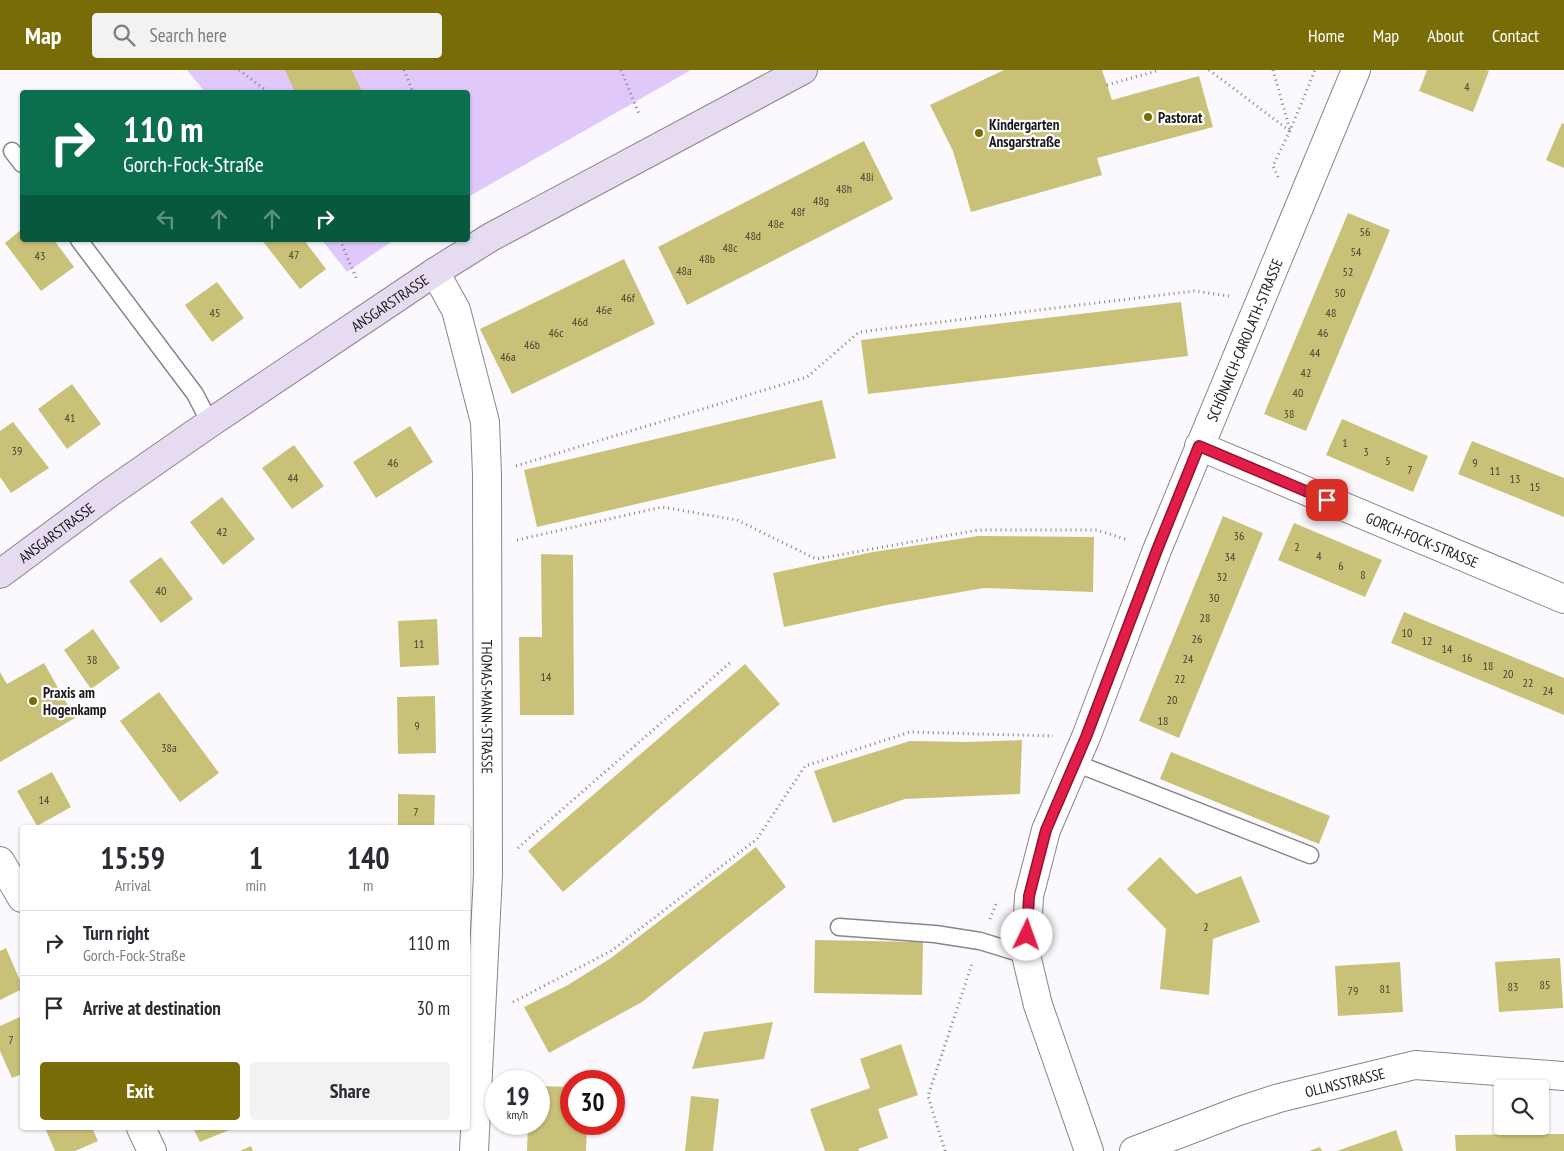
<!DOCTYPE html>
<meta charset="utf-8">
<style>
:root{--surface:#fff;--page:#f2f2f3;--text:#2b2b33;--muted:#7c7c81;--line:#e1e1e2;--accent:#776c07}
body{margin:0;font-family:"PT Sans Narrow",sans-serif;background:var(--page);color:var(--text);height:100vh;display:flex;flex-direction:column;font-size:19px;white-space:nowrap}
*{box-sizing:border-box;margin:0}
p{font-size:16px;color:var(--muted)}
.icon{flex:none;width:28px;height:28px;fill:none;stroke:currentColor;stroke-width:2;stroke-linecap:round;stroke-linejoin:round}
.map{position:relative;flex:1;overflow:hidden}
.panel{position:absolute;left:20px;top:755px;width:450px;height:305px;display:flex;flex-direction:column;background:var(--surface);border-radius:5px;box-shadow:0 1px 4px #0004}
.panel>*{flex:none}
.top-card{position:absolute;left:20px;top:20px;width:450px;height:152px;border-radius:5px;box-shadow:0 1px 4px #0004;background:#0b6e4f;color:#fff;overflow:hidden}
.tools{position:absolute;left:1494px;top:1010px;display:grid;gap:10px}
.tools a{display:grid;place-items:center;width:55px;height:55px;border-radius:5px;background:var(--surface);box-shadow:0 1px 4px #0004;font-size:25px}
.speed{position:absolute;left:485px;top:1000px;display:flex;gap:10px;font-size:25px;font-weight:700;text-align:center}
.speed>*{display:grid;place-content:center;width:65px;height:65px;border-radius:50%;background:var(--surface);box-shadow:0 1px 4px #0004;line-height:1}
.speed small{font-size:12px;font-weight:400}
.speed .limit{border:8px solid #d22;background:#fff;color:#111}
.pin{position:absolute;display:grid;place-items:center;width:42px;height:42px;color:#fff;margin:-21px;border-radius:10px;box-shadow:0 2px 8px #0006}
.me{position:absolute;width:55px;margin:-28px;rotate:3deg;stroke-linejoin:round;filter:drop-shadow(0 0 4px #0008)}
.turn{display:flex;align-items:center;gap:18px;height:105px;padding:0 20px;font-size:22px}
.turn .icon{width:65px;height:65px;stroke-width:2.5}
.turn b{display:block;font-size:35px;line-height:42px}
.lanes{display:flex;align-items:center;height:48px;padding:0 20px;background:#0003;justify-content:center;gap:25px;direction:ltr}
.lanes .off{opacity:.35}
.eta{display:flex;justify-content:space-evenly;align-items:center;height:85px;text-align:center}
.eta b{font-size:30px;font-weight:600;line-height:35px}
.action{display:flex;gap:10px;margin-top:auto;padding:10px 20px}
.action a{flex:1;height:58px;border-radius:5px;background:var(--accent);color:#fff;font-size:20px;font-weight:600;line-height:58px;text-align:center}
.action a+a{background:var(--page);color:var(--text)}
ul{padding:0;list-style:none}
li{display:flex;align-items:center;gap:15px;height:65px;padding:0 20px;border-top:1px solid var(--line)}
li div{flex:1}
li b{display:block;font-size:19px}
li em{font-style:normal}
header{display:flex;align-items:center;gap:30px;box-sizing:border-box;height:70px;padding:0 25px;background:var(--accent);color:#fff}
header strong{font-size:24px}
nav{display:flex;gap:28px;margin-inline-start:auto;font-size:18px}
.search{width:350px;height:45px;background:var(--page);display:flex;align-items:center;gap:12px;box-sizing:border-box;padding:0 18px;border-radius:5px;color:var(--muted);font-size:19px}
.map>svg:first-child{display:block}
.green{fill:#e1c8fb}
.building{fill:#cac179}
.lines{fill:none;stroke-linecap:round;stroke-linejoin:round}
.lane-casing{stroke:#88848c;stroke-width:19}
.street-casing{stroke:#88848c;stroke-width:30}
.secondary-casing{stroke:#88848c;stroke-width:30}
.path{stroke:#838185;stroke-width:3;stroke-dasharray:1 4;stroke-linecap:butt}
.lane{stroke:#fff;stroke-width:16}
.street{stroke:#fff;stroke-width:28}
.secondary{stroke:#e6dbf1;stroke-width:28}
.route-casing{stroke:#92132f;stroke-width:12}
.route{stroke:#e11d48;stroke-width:9}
.poi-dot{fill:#776c07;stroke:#fff;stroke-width:2}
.labels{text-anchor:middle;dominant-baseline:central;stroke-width:4.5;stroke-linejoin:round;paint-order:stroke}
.number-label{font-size:12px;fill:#464333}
.poi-label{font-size:15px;font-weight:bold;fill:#1a191c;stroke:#fff;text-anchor:start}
.street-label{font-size:15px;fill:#1a191c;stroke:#fff}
</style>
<header>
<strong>Map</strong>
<div class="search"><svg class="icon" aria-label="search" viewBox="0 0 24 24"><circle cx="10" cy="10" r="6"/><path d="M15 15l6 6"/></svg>Search here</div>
<nav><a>Home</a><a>Map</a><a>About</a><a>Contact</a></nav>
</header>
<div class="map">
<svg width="1564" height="1081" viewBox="0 0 1564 1081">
<rect width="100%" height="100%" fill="#fcf9fe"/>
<g class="green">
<polygon points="187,0 691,0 468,127 468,22 205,22"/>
<polygon points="322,170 394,170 347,202"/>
</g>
<g class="building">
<polygon points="285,0 352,0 362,22 295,22"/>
<polygon points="1004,0 1102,0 1112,30 1199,6 1213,57 1097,88 1102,105 971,142 953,81 930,35"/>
<polygon points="1427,0 1485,0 1489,1 1473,42 1419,21"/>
<polygon points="1562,53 1564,54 1564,98 1546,90"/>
<polygon points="864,71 893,129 687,235 658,177"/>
<polygon points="1348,143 1390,160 1306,361 1264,344"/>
<polygon points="22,159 22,170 54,170 74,197 41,221 5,173"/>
<polygon points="262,170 304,170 326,199 300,219"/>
<polygon points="624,189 655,254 512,324 480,259"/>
<polygon points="217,212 244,248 212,272 185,235"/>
<polygon points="1181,232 1188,286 868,324 861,270"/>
<polygon points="72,314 101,354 67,379 38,339"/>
<polygon points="822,330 836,388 537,457 524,400"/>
<polygon points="1342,349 1428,386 1413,422 1326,385"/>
<polygon points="13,352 49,398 11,423 0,407 0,361"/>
<polygon points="410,356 433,392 376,428 353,392"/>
<polygon points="1472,371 1564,408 1564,447 1458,404"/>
<polygon points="294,375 324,416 292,439 262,398"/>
<polygon points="222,427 255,469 223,495 190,452"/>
<polygon points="1223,446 1263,463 1179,668 1139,651"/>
<polygon points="1294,453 1382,490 1365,527 1278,490"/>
<polygon points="978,466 1094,467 1093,522 984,518 887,535 784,557 773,503 873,482"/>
<polygon points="541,484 573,485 574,645 520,645 519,567 542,567"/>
<polygon points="161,487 193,529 161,553 129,511"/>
<polygon points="1404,542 1564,608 1564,645 1391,573"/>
<polygon points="437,549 439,595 400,597 398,551"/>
<polygon points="93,559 120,598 91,619 64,580"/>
<polygon points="44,593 75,648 0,692 0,602 7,614"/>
<polygon points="745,594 780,634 563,822 528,781"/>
<polygon points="159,622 219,703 180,732 120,651"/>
<polygon points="435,626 436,683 398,684 397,627"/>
<polygon points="1022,670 1020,724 905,729 833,753 814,701 910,671 967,672"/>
<polygon points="1171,682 1330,746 1319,774 1160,709"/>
<polygon points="52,702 71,737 37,756 17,721"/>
<polygon points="398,724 435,725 434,758 398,758"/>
<polygon points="756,777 786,817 642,932 549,983 524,937 568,915 611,888"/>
<polygon points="1160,787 1196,824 1241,806 1260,852 1213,869 1209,925 1160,919 1166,859 1127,819"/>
<polygon points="815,870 923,872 922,925 814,923"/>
<polygon points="6,878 22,915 22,919 0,930 0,881"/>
<polygon points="1560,888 1563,938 1499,942 1495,892"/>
<polygon points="1400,892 1403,942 1338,946 1335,896"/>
<polygon points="22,946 22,1004 12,1008 0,981 0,956"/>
<polygon points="773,952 764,989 692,999 704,962"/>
<polygon points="901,974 918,1025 878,1039 888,1068 858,1079 859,1081 825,1081 810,1039 870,1018 860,989"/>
<polygon points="539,1016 571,1017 571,1054 587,1054 586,1081 527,1081 528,1054 539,1054"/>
<polygon points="691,1026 719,1029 713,1081 685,1081"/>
<polygon points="45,1058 92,1058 98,1071 75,1081 55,1081"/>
<polygon points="193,1058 234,1058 200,1072"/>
<polygon points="1396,1060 1403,1081 1337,1081"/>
<polygon points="1564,1064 1564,1081 1456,1081 1455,1065"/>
<polygon points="251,1076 253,1081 240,1081"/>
<polygon points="1320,1077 1322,1081 1309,1081"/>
</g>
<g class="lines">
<defs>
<g id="lane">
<polyline points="12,81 22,94"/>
<polyline points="79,170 195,324 210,353"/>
<polyline points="1075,693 1310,785"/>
<polyline points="839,857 935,864 980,871 1026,885"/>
</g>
<g id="street">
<path id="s1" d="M 435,202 L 456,240 L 485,352 L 487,405 L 488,804 L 474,1081"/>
<path id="s2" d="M 1199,376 L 1564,529"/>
<polyline points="0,791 22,828"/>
<polyline points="141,1058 152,1081"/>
<path id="s3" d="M 1089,1081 L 1038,935 L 1026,885 L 1029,826 L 1046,760 L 1086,667 L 1157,480 L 1356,0"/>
<path id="s4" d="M 1134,1081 L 1239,1041 L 1279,1028 L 1415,995 L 1564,1006"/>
</g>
<g id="secondary">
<path id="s5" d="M 0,504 L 105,426 L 210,353 L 435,202 L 491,167 L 803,0"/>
</g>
</defs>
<use href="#lane" class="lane-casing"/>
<use href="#street" class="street-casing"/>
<use href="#secondary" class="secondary-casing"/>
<g class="path">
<polyline points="239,0 268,22"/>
<polyline points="404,0 413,22"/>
<polyline points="621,0 639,44"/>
<polyline points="1209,0 1290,61"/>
<polyline points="1273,0 1290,60"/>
<polyline points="1107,15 1160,0"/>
<polyline points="1278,107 1273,96 1290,61 1315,0"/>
<polyline points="340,170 357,210"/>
<polyline points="516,396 807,307 859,262 1194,221 1229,226"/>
<polyline points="517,470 662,437 737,450 816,489 978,460 1097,460 1128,470"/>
<polyline points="518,778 732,591"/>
<polyline points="990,849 996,834"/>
<polyline points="513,932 611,881 757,769 805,696 910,662 1053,666"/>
<polyline points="945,1081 928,1026 972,894"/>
</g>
<use href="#lane" class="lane"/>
<use href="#street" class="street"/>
<use href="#secondary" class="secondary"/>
</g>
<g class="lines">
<defs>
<polyline id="route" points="1027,865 1029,826 1046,760 1086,667 1157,480 1199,376 1327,430"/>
</defs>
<use href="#route" class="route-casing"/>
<use href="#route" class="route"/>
</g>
<g class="poi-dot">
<circle cx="1148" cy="47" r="5"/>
<circle cx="979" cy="63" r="5"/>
<circle cx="33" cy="631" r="5"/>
</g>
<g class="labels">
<g class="number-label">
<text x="1467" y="16">4</text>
<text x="867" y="106">48i</text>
<text x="844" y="118">48h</text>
<text x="821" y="130">48g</text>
<text x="798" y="141">48f</text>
<text x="776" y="153">48e</text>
<text x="1365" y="161">56</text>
<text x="753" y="165">48d</text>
<text x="730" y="177">48c</text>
<text x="1356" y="181">54</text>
<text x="294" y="184">47</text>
<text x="40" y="185">43</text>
<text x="707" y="188">48b</text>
<text x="684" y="200">48a</text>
<text x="1348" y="201">52</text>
<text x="1340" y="222">50</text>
<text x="628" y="227">46f</text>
<text x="604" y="239">46e</text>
<text x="215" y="242">45</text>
<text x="1331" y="242">48</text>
<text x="580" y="251">46d</text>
<text x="556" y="262">46c</text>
<text x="1323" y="262">46</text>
<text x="532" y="274">46b</text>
<text x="1315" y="282">44</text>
<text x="508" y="286">46a</text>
<text x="1306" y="302">42</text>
<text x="1298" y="322">40</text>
<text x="1289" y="343">38</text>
<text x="70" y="347">41</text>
<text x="1345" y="372">1</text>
<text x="17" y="380">39</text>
<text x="1366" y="381">3</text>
<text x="1388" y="390">5</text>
<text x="393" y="392">46</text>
<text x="1475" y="392">9</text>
<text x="1410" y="399">7</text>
<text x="1495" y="400">11</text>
<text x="293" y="407">44</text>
<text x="1515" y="408">13</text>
<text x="1535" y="416">15</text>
<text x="222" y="461">42</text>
<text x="1239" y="465">36</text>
<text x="1297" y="476">2</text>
<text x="1319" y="485">4</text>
<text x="1230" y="486">34</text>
<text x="1341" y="495">6</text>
<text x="1363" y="504">8</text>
<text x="1222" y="506">32</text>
<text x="161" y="520">40</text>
<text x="1214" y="527">30</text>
<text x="1205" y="547">28</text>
<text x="1407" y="562">10</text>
<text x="1197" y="568">26</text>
<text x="1427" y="570">12</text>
<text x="419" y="573">11</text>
<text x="1447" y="578">14</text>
<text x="1467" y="587">16</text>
<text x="1188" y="588">24</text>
<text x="92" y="589">38</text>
<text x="1488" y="595">18</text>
<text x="1508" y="603">20</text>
<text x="546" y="606">14</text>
<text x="1180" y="608">22</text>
<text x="1528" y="612">22</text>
<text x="1548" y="620">24</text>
<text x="1172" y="629">20</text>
<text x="1163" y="650">18</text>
<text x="417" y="655">9</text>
<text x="169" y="677">38a</text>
<text x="44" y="729">14</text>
<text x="416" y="741">7</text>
<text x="1206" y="856">2</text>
<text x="1545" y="914">85</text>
<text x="1513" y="916">83</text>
<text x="1385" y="918">81</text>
<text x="1353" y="920">79</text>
<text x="11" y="969">7</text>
</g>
<g class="poi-label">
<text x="1158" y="47">Pastorat</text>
<text x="989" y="54">Kindergarten<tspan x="989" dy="17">Ansgarstraße</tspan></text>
<text x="43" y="622">Praxis am<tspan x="43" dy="17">Hogenkamp</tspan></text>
</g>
<g class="street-label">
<text stroke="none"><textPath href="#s5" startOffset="475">ANSGARSTRASSE</textPath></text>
<text stroke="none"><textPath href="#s3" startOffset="862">SCHÖNAICH-CAROLATH-STRASSE</textPath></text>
<text stroke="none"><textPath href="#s5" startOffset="70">ANSGARSTRASSE</textPath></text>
<text stroke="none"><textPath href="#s2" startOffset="242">GORCH-FOCK-STRASSE</textPath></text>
<text stroke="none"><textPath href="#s1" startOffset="444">THOMAS-MANN-STRASSE</textPath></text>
<text stroke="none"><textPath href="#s4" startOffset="222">OLLNSSTRASSE</textPath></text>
</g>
</g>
</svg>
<div class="tools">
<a><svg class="icon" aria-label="search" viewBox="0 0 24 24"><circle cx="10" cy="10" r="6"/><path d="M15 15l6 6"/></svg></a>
</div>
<div class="speed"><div>19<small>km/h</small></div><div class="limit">30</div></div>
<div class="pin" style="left:1327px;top:430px;background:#d93025"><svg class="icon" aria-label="arrive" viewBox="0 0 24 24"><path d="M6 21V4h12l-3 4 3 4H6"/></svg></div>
<svg class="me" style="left:1027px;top:865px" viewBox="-20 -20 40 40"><circle r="19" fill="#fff"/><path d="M0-13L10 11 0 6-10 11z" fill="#e11d48"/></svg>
<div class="top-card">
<div class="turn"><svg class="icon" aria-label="right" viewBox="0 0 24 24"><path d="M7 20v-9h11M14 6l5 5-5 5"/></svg><div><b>110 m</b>Gorch-Fock-Straße</div></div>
<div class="lanes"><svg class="icon off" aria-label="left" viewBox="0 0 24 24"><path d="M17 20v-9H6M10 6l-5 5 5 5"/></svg><svg class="icon off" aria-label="ahead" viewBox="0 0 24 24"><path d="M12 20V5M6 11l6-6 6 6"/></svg><svg class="icon off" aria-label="ahead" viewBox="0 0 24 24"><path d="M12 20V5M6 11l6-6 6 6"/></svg><svg class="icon" aria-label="right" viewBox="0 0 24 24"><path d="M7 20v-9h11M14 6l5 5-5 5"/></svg></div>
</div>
<section class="panel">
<div class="eta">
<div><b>15:59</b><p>Arrival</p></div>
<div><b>1</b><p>min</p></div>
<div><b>140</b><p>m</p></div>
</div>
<ul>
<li><svg class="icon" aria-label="right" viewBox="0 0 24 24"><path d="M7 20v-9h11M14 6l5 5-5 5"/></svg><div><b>Turn right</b><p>Gorch-Fock-Straße</p></div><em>110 m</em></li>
<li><svg class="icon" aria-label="arrive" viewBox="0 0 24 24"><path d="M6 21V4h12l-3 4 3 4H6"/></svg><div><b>Arrive at destination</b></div><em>30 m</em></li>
</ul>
<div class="action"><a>Exit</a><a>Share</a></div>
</section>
</div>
